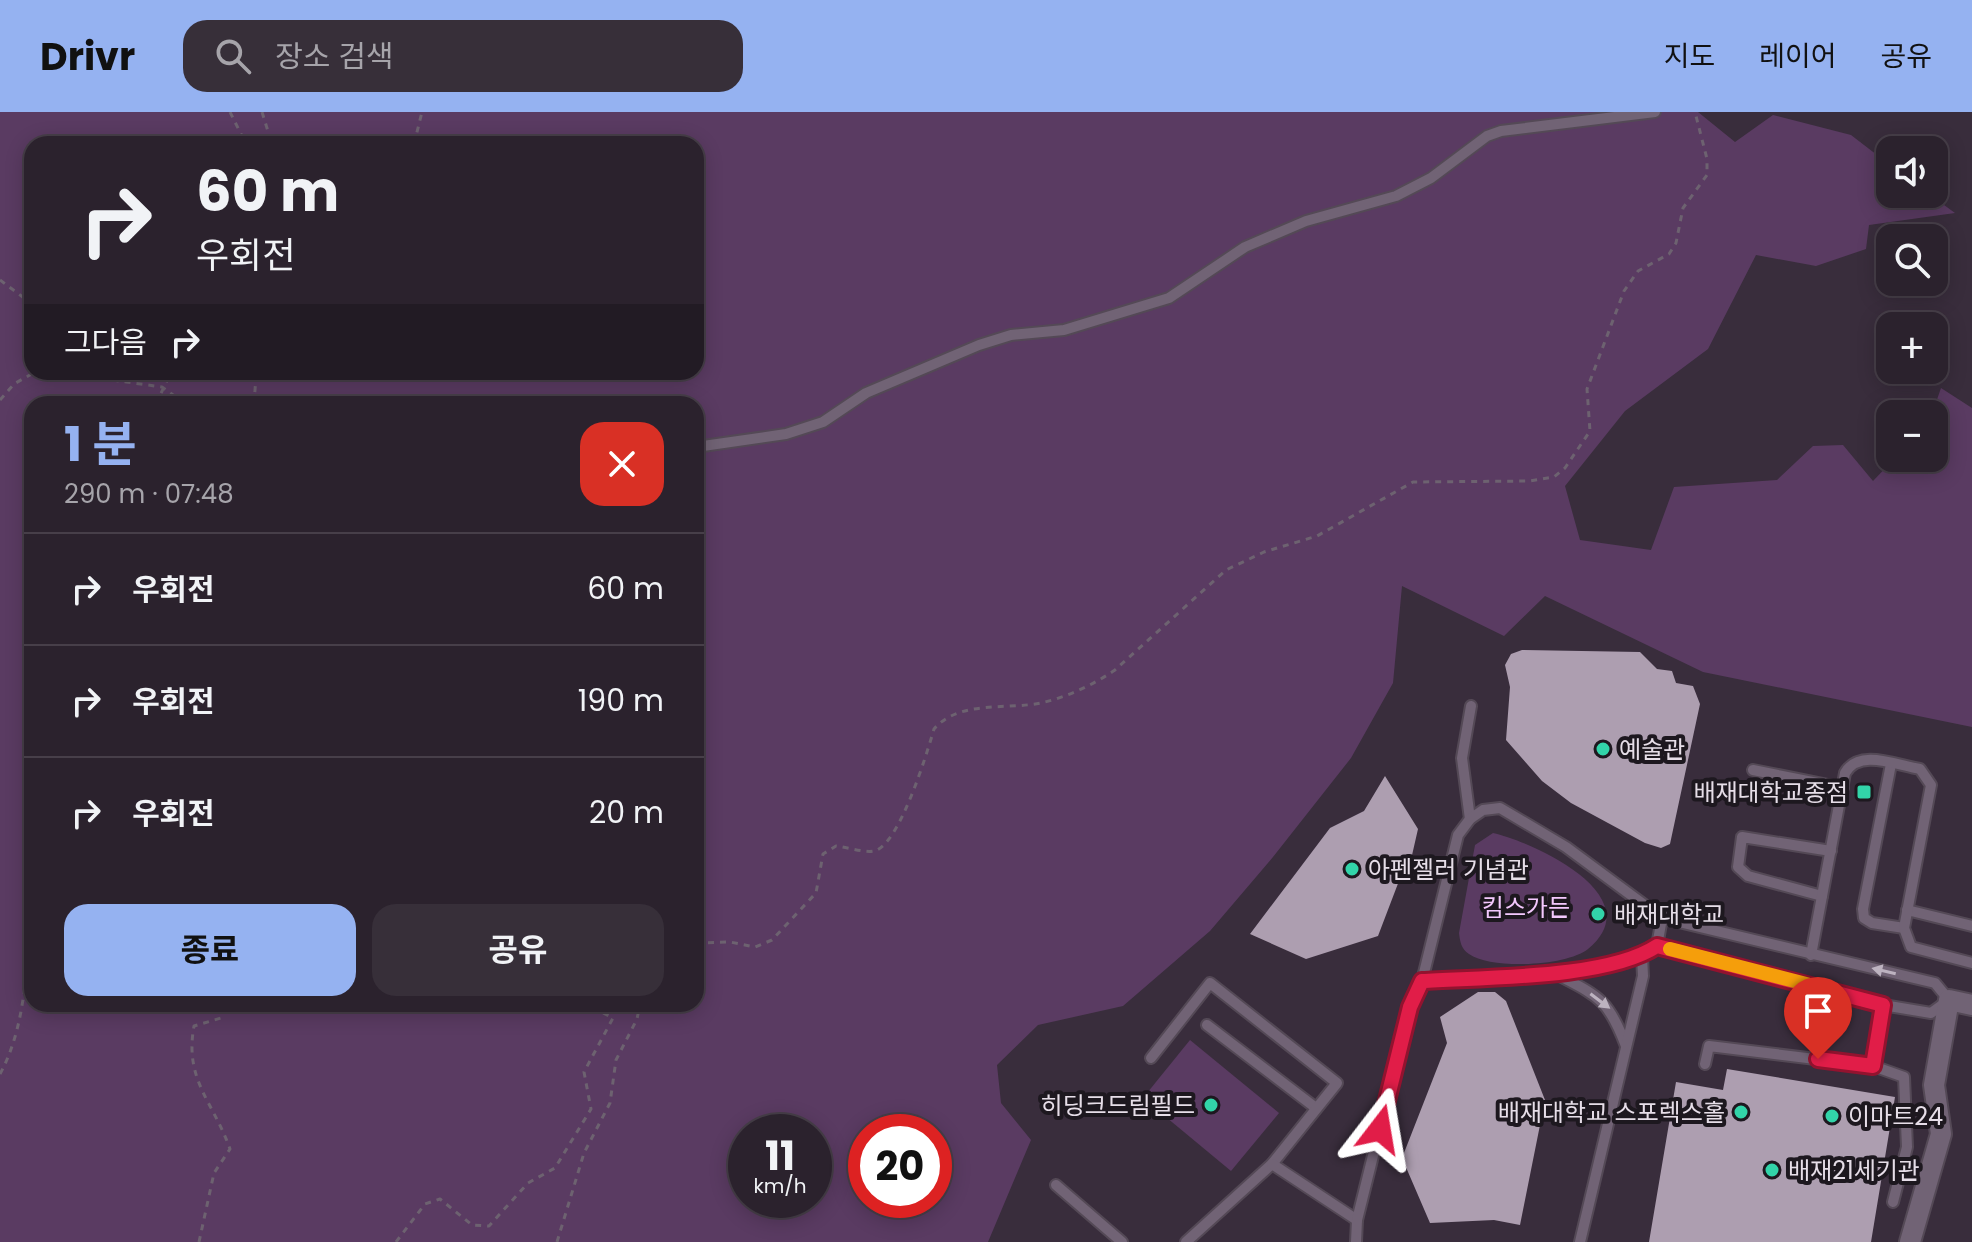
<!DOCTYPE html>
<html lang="ko">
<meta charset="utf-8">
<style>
:root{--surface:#2b222d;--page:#372f39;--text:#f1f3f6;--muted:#a6a4aa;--line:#473f49;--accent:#95b2f1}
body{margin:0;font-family:Poppins,"Noto Sans KR",sans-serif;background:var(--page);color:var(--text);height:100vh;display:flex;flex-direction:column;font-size:30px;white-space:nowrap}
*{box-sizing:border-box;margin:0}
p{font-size:26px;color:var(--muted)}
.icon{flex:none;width:44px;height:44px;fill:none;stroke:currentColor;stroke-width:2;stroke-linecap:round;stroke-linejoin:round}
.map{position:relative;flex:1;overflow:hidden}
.details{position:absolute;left:24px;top:284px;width:680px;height:616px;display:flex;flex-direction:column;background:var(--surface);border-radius:24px;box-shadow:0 4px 20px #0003,0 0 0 2px var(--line)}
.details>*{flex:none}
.guide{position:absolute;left:24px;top:24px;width:680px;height:244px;border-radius:24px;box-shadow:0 4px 20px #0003,0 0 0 2px var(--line);background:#2b222d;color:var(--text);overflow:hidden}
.tools{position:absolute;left:1876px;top:24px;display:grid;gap:16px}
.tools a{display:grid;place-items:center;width:72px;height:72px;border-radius:16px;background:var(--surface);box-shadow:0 4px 20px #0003,0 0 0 2px var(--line);font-size:40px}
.speed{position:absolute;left:728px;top:1002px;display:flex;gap:16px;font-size:40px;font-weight:700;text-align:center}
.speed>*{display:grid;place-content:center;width:104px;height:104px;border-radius:50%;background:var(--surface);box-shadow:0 4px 20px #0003,0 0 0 2px var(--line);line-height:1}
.speed small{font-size:20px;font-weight:400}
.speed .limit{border:12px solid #d22;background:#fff;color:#111}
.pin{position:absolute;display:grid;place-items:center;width:68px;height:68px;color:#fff;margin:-82px -34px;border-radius:50% 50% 50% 0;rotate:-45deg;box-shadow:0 0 8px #0007}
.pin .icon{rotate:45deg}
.me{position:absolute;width:88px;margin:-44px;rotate:14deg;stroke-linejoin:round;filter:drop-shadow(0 0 6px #0008)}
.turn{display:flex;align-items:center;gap:28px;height:168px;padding:0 40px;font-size:36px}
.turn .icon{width:104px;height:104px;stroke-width:2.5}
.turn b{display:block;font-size:56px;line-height:68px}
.then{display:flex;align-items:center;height:76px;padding:0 40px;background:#0003;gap:16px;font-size:30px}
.round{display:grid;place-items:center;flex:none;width:84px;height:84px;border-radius:24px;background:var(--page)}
.summary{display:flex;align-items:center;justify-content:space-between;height:136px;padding:0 40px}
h1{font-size:48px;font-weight:700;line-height:60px;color:var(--accent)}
.primary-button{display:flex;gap:16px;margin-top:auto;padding:16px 40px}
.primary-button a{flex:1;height:92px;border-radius:24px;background:var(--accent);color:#111;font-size:32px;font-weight:700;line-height:92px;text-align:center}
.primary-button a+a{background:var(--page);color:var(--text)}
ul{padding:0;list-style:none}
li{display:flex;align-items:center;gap:24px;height:112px;padding:0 40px;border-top:2px solid var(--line)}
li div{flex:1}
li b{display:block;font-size:30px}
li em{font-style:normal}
header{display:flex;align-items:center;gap:48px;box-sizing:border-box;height:112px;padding:0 40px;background:var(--accent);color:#111}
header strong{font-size:38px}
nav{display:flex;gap:44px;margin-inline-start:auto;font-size:28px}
.search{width:560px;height:72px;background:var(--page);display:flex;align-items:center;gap:20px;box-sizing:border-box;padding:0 28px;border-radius:24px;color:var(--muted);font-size:30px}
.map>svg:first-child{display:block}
.green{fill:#5a3b62;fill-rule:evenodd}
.building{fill:#ad9eb0}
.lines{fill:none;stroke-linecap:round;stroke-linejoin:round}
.service-casing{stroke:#544956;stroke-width:14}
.minor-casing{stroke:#544956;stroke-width:24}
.path{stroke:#6d6270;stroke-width:3;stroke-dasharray:6 6;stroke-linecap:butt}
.service{stroke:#716375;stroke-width:10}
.minor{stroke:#716375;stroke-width:20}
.oneway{fill:#bdb3c0}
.route-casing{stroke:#92132f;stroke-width:20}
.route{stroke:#e11d48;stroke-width:14}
.slow{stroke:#f59e0b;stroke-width:14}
.poi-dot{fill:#32d4a9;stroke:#1d181f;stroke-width:3}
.labels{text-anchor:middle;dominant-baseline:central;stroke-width:8;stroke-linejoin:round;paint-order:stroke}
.poi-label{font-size:24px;fill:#e6dee8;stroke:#1d181f;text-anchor:start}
.park-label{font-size:24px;fill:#f3c8fd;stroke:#1d181f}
</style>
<header>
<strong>Drivr</strong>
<div class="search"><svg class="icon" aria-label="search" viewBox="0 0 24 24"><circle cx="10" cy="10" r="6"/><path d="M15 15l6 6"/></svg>장소 검색</div>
<nav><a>지도</a><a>레이어</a><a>공유</a></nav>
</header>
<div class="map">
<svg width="1972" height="1130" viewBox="0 0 1972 1130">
<rect width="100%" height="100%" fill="#392d3c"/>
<g class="green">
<path d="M 0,0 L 1698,0 L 1735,30 L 1773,3 L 1851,23 L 1890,53 L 1890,82 L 1929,82 L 1955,101 L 1869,113 L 1866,137 L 1816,154 L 1756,143 L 1708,237 L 1625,299 L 1565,374 L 1580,428 L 1651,438 L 1674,375 L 1777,368 L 1813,334 L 1843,333 L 1873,369 L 1895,346 L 1934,346 L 1932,302 L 1941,276 L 1972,296 L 1972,615 L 1703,560 L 1545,484 L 1504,524 L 1402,474 L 1393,571 L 1351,646 L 1273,745 L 1210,819 L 1123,894 L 1038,913 L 997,953 L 1001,991 L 1031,1028 L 988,1130 L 0,1130 ZM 32,32 L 696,32 L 696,260 L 32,260 ZM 32,292 L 696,292 L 696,892 L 32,892 ZM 746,1020 L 814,1020 L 814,1088 L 746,1088 ZM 866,1020 L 934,1020 L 934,1088 L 866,1088 Z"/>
<path d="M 1493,721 C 1533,730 1652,784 1588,837 C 1567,854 1492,858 1469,842 C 1461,837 1460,829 1459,821 L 1475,733 Z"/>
<polygon points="1190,928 1279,1001 1231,1059 1143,986"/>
</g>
<g class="building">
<polygon points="1522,538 1640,540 1657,557 1672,559 1676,571 1693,574 1700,592 1670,732 1661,736 1645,731 1571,691 1542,669 1506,628 1510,575 1505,553 1511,542"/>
<polygon points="1385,664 1418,717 1410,752 1402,761 1378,824 1306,847 1250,822 1330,716 1364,699"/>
<polygon points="1478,880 1495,880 1506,889 1545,988 1520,1113 1494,1108 1430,1111 1402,1046 1447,931 1440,905"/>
<polygon points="1727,957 1895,985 1871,1130 1649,1130 1676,970 1723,978"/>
</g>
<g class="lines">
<defs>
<g id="service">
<polyline points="696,335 786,322 823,310 866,281 979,233 1011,223 1064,218 1169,186 1245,135 1306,109 1396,84 1431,66 1487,24 1501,19 1655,0"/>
<polyline points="1891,652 1863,797 1864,806 1872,811 1904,816"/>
<polyline points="1753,658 1843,676"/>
<polyline points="1470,707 1462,646 1471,594"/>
<polyline points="1822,784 1748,764 1738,755 1742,725 1831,739"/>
<polyline points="1907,798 1972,814"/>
<path d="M 1811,843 L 1845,661 C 1859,636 1896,653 1920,657 L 1931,673 L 1904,816 L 1911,835 L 1972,851"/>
<path d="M 1554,861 C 1598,884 1608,886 1626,934"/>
<path d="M 1422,869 C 1484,865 1608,867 1657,834 L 1662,806"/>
<polyline points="1207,913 1316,996"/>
<polyline points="1151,946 1210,871 1337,971 1272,1052 1186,1130"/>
<polyline points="1705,952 1709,934 1873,954 1904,965 1907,1035 1893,1090"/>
<polyline points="1873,954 1883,893"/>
<polyline points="1272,1052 1357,1108"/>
<polyline points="1056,1073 1122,1130"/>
<polyline points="1356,1130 1357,1108 1410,895 1422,869 1458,723 1470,707 1483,698 1500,696 1566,735 1662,806 1935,871 1949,888 1931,901 1883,893 1657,834"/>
<polyline points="1580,1130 1643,864 1642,844"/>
</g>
<polyline id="minor" points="1910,1130 1941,1022 1934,973 1949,888 1972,893"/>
</defs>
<use href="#service" class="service-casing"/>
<use href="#minor" class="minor-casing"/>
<g class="path">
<polyline points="230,0 246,32"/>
<polyline points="262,0 272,32"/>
<polyline points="414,32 422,0"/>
<polyline points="0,168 32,192"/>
<polyline points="104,260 112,268 162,275 186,292"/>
<polyline points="0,288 14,272 35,260"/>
<polyline points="156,292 171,260"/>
<polyline points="254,292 256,264 261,260"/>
<path d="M 696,831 L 730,830 L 755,835 L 772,828 L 816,781 L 823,742 L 836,734 C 847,735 864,741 874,739 C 899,734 927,641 934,617 C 959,588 1005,598 1041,591 C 1067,585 1093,573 1115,558 L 1226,458 L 1264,440 L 1317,424 L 1413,370 L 1529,369 L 1554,365 L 1565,356 L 1590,319 L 1587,277 L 1624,179 L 1638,159 L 1669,142 L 1676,131 L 1683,96 L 1707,63 L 1707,47 L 1695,0"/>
<path d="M 0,962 C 30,907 27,833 32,771"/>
<path d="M 199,1130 L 214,1061 L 230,1037 C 213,989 184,968 194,914 L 221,906 L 227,892"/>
<polyline points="396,1130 425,1092 440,1087 472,1113 489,1114 528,1071 555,1056 591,997 584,960 613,906 585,892"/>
<polyline points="557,1130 584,1041 610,991 616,948 637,907 640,892"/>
</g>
<use href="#service" class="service"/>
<use href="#minor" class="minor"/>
</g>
<defs><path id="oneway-solid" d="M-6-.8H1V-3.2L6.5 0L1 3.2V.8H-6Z" transform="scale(2)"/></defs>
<g class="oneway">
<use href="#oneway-solid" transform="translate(1884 859) rotate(-167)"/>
<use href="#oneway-solid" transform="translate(1600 889) rotate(37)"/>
</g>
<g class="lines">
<defs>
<path id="route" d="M 1380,1017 L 1410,895 L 1422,869 C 1485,865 1607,867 1657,834 L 1883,893 L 1873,954 L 1818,947"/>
</defs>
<use href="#route" class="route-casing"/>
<use href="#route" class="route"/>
<polyline class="slow" points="1670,837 1814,874"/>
</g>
<g class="poi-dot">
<circle cx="1603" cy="637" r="8"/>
<rect x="1856" y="672" width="16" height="16" rx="4"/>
<circle cx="1352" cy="757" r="8"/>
<circle cx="1598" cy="802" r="8"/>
<circle cx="1211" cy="993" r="8"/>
<circle cx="1741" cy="1000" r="8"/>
<circle cx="1832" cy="1004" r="8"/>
<circle cx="1772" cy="1058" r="8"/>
</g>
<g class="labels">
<g class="poi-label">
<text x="1619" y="637">예술관</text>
<text x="1848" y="680" text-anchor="end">배재대학교종점</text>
<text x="1368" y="757">아펜젤러 기념관</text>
<text x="1614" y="802">배재대학교</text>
<text x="1195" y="993" text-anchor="end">히딩크드림필드</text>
<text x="1725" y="1000" text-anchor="end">배재대학교 스포렉스홀</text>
<text x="1848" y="1004">이마트24</text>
<text x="1788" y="1058">배재21세기관</text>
</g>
<g class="park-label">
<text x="1526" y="795">킴스가든</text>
</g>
</g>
</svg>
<div class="tools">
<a><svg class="icon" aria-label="sound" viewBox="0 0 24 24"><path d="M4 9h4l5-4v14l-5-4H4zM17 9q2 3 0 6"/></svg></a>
<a><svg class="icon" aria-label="search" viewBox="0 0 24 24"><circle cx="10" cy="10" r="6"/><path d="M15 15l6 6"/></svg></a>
<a>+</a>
<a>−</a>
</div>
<div class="speed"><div>11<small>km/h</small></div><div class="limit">20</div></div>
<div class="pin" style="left:1818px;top:947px;background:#d93025"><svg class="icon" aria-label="arrive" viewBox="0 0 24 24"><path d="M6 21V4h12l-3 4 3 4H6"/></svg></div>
<svg class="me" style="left:1380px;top:1017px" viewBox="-20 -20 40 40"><path d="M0-17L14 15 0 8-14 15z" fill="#e11d48" stroke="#fff" stroke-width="4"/></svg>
<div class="guide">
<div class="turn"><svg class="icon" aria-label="right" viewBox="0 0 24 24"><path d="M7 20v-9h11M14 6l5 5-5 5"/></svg><div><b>60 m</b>우회전</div></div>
<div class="then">그다음<svg class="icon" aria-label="right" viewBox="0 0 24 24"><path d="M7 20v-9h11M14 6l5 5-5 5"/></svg></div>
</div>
<section class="details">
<div class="summary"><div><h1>1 분</h1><p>290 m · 07:48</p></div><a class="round" style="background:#d93025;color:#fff"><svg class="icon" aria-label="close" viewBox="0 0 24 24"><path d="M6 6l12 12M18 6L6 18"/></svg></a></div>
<ul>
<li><svg class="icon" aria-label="right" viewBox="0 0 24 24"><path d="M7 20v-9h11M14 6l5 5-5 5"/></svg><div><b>우회전</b></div><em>60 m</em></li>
<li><svg class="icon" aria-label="right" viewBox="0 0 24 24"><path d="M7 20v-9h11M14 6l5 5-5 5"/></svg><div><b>우회전</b></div><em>190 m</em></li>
<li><svg class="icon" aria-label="right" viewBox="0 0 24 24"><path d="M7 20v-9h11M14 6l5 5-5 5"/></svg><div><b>우회전</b></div><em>20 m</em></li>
</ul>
<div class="primary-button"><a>종료</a><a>공유</a></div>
</section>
</div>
